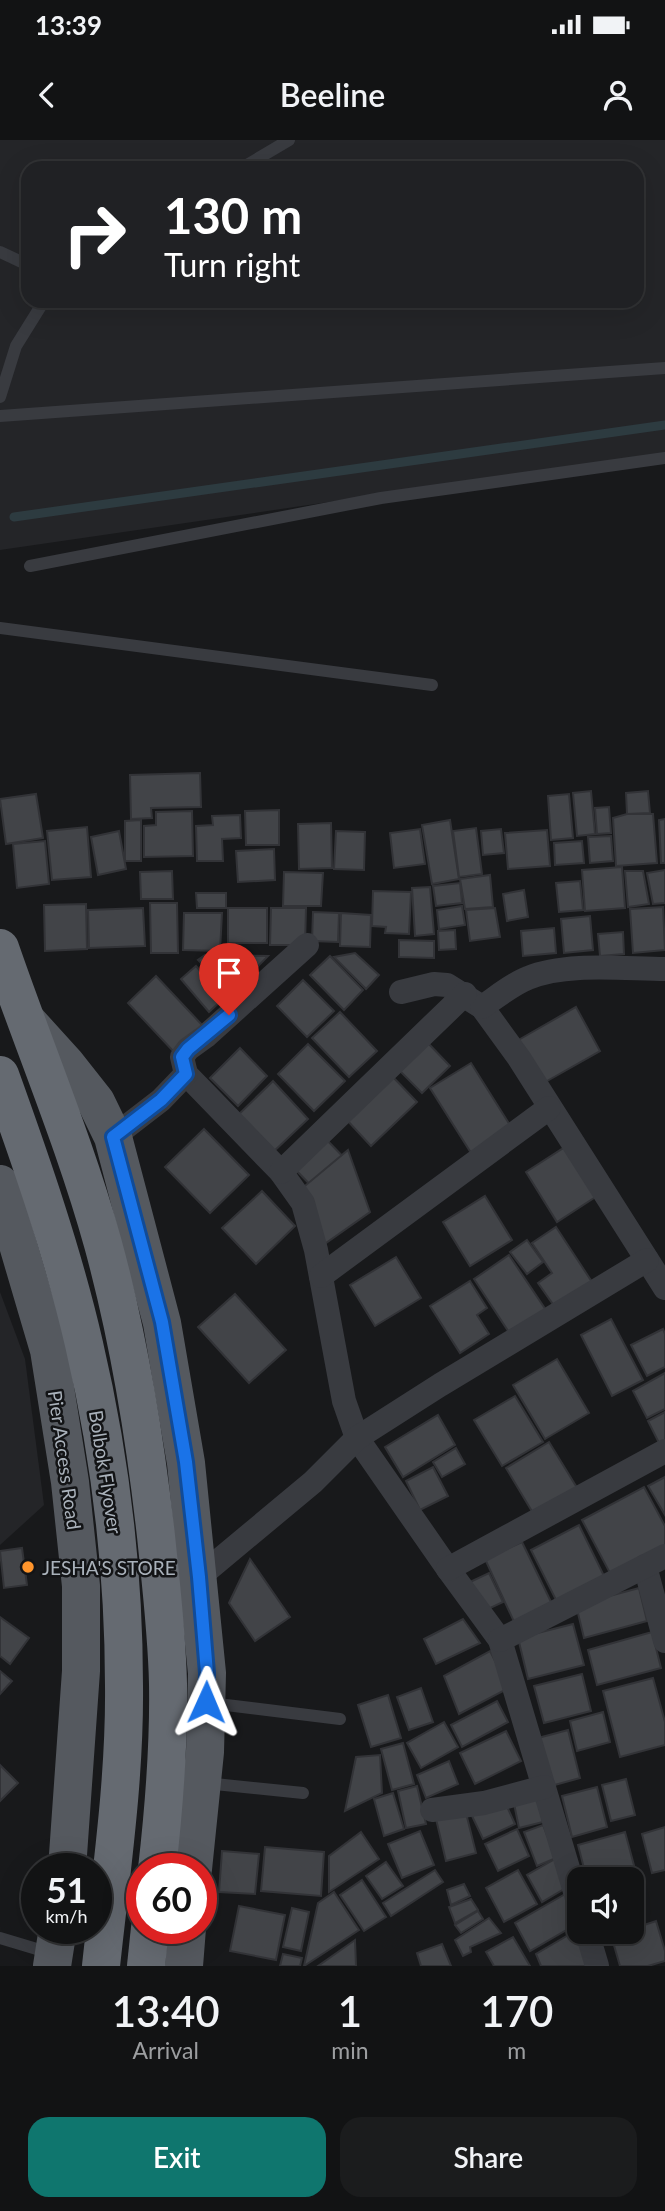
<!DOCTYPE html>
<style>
:root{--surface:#121314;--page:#1b1c1d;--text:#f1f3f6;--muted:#9c9ea0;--line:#313234;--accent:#0f766e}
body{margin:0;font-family:Lato,sans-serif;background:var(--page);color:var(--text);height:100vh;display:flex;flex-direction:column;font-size:26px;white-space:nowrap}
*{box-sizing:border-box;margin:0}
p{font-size:23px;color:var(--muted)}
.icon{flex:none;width:38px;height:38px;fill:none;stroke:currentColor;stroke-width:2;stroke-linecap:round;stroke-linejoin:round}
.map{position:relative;height:1826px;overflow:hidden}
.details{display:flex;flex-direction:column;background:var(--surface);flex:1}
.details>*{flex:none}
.guide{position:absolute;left:21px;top:21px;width:623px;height:147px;border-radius:21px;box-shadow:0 7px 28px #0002,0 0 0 2px var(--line);background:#202124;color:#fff;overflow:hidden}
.controls{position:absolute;left:567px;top:1727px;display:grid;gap:14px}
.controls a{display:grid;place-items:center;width:77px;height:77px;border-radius:14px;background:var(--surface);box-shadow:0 7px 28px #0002,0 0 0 2px var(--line);font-size:35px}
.speed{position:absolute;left:21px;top:1713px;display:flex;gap:14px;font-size:35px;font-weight:700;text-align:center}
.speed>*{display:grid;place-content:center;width:91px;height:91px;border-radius:50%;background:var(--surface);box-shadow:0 7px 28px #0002,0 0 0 2px var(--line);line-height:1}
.speed small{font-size:18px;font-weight:400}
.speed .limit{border:10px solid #d22;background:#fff;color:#111}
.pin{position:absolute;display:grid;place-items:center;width:60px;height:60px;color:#fff;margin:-72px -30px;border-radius:50% 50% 50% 0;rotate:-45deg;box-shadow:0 0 7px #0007}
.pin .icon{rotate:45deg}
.me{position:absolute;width:77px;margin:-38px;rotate:1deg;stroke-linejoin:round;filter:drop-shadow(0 0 5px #0008)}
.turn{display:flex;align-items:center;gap:24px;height:147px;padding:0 28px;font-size:32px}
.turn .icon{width:91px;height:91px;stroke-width:2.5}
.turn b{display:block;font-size:49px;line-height:60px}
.eta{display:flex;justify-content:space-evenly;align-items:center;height:119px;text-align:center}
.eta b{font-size:42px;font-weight:600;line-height:49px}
.cta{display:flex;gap:14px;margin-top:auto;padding:14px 28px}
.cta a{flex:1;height:80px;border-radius:21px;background:var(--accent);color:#fff;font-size:28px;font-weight:600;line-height:80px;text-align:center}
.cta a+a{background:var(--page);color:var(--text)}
.status{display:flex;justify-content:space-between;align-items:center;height:49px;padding:0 35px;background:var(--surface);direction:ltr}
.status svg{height:19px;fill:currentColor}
header{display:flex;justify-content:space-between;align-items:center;height:91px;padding:0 28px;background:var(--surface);font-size:32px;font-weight:600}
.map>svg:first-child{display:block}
.built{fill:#242528;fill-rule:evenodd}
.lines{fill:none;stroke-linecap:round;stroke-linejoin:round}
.stream{stroke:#2d3b40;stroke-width:9}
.building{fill:#424448;stroke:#323337;stroke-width:2}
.lane{stroke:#393b40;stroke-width:12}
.street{stroke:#393b40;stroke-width:24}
.primary{stroke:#55595f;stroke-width:38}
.highway{stroke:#656a71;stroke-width:38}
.route-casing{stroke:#114b97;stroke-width:18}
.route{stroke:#1a73e8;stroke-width:12}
.poi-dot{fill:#ff952c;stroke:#131416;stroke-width:2.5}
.labels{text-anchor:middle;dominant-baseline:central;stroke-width:5;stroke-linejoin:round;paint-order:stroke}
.street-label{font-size:19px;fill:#aab2bb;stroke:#131416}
.poi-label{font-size:19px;fill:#aab2bb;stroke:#131416;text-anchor:start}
</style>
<div class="status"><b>13:39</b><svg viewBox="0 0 49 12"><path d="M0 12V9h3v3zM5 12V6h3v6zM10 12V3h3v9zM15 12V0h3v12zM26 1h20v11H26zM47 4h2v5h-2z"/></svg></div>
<header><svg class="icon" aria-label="back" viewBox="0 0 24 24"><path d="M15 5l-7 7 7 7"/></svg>Beeline<svg class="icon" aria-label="person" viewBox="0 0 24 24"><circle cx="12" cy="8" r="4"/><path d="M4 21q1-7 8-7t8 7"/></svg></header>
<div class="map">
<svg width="665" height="1826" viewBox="0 0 665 1826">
<rect width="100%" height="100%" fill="#18191b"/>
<g class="built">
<path d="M 0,0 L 665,0 L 665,313 L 0,410 ZM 28,28 L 637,28 L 637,161 L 28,161 Z"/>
<polygon points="0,1152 25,1219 44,1365 0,1405"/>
</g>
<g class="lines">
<polyline class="stream" points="14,377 665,285"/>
</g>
<g class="building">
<polygon points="200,633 201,667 151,668 152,678 131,679 130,635"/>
<polygon points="591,651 595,694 577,696 573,653"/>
<polygon points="648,651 650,673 627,674 626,653"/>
<polygon points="36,654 43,698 6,704 0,659"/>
<polygon points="569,654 573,698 551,700 548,656"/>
<polygon points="609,667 611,693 597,694 595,668"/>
<polygon points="279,670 279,705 246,705 245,671"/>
<polygon points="192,671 193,716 144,717 144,686 156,685 156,672"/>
<polygon points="627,674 653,674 657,723 616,726 613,678"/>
<polygon points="240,675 241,698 222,699 223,721 197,721 196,686 213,685 212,676"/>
<polygon points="665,679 665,723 661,723 659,680"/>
<polygon points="141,680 141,721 125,721 125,681"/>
<polygon points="450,680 459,739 432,744 422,685"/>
<polygon points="331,683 332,728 299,729 298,684"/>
<polygon points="87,687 91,737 52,740 47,691"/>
<polygon points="476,688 482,734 459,737 453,691"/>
<polygon points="420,689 425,724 394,728 390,693"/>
<polygon points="501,689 504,713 483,715 481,691"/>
<polygon points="547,690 550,726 508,729 505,693"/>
<polygon points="119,691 126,729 98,735 91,697"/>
<polygon points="336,691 365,692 364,730 334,729"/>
<polygon points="611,696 613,721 590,723 588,697"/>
<polygon points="45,701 49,744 17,748 13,704"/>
<polygon points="582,701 584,723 555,725 554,703"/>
<polygon points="274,709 275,740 238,742 236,711"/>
<polygon points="622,727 625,768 585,771 582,730"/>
<polygon points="665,730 665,763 653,764 647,733"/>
<polygon points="172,731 173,759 141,759 140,732"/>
<polygon points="625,731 643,731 649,764 628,767"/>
<polygon points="284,732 323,733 321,766 283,766"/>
<polygon points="490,735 493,767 465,769 460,739"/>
<polygon points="580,741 583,770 559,772 556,743"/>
<polygon points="460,743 462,763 436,766 433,746"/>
<polygon points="430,747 434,794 415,796 412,748"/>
<polygon points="524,750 528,777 507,781 503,754"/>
<polygon points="373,751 411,752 409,794 385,793 386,787 372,786"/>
<polygon points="196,753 226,753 226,768 197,768"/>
<polygon points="150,763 177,763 178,813 151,813"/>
<polygon points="86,764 87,809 45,811 44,765"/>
<polygon points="462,766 465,785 439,789 437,770"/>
<polygon points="663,767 665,810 633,813 630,769"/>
<polygon points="143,768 145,806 89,808 88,770"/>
<rect x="228" y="768" width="39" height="35"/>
<polygon points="271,768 306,768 305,805 270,805"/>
<polygon points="495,768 500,797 470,801 466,770"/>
<polygon points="313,772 339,773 338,802 312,801"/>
<polygon points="184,773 222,773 220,811 183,810"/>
<polygon points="341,773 371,775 370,807 340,806"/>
<polygon points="590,776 593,810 564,813 561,779"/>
<polygon points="554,788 556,813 523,816 521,791"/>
<polygon points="455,790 456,809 439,810 438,791"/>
<polygon points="623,792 624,814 600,816 598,794"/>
<polygon points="399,800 434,801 434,818 399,817"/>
<polygon points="355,813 379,835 366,849 334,817"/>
<polygon points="205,815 268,816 231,854 198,820"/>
<polygon points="330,816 363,850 344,870 310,835"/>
<polygon points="196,826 224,858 209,872 181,839"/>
<polygon points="156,836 203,886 175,913 128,863"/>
<polygon points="303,840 334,871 307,897 277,866"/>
<polygon points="576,867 600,911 540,945 515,902"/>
<polygon points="340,872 377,911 349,937 312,898"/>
<polygon points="426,901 450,926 422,953 398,929"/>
<polygon points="308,904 345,941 314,971 278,934"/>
<polygon points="240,908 267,936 238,966 210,938"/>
<polygon points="471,923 513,990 473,1016 430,948"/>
<polygon points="390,934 417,962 371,1006 345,978"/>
<polygon points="273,941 308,979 271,1014 236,977"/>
<polygon points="204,989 249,1035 210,1073 165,1027"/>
<polygon points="323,996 354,1028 323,1058 292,1026"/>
<polygon points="565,1007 597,1056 557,1082 526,1032"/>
<polygon points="348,1010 370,1072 316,1110 300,1050"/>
<polygon points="262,1051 295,1086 256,1124 222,1088"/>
<polygon points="485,1056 512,1100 470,1126 443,1082"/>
<polygon points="556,1087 594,1145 557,1170 538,1143 552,1133 532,1103"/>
<polygon points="527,1100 543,1122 527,1134 510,1112"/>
<polygon points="509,1115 550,1176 514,1200 474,1139"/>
<polygon points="396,1117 421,1158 375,1186 350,1145"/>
<polygon points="470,1141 487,1168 477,1175 489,1194 460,1213 430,1166"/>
<polygon points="235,1154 286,1210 249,1243 198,1187"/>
<polygon points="611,1179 643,1240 612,1256 581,1195"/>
<polygon points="663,1189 665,1194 665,1227 647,1236 631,1205"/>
<polygon points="557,1219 589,1273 545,1299 513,1245"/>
<polygon points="665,1233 665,1269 647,1278 633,1251"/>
<polygon points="515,1256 543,1302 502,1326 474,1280"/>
<polygon points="665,1272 665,1310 663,1311 648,1281"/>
<polygon points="438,1275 455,1305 403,1337 385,1307"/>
<polygon points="549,1302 579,1351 536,1378 506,1328"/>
<polygon points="456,1308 465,1324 442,1337 433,1322"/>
<polygon points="433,1327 448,1356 420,1370 406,1341"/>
<polygon points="665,1337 665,1375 648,1346"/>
<polygon points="644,1347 665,1386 665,1406 611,1435 582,1380"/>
<polygon points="579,1385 606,1440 558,1464 531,1410"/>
<polygon points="522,1402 554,1468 516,1486 485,1419"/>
<polygon points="22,1408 27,1445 4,1448 0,1411"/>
<polygon points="250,1419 290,1477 255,1501 229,1463"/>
<polygon points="489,1433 503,1462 484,1471 470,1442"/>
<polygon points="639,1448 647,1481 584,1498 576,1465"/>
<polygon points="0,1477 29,1498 10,1524 0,1516"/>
<polygon points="463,1479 480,1503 436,1524 424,1499"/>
<polygon points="573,1484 584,1525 528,1539 518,1498"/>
<polygon points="652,1492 661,1528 597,1545 588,1510"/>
<polygon points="490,1511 509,1548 459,1574 444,1536"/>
<polygon points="0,1531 12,1541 0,1554"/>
<polygon points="582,1534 591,1571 544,1583 534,1546"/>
<polygon points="653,1538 665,1582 665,1605 620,1617 603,1551"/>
<polygon points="421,1548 433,1582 409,1590 397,1557"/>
<polygon points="388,1555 401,1598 371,1607 358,1565"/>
<polygon points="497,1561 508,1582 462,1607 451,1585"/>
<polygon points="603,1572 610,1602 577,1611 570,1581"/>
<polygon points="444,1582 458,1607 421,1628 407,1603"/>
<polygon points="568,1590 580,1638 551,1646 538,1598"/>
<polygon points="506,1591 521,1621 475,1644 460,1613"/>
<polygon points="403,1603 414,1644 392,1650 381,1609"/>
<polygon points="380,1615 382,1653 345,1671 356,1617"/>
<polygon points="449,1621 458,1644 426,1658 417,1635"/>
<polygon points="0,1625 18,1643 0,1661"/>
<polygon points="626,1639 635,1675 611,1681 602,1645"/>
<polygon points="417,1646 426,1684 406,1688 398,1651"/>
<polygon points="597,1647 607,1687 572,1697 562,1656"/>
<polygon points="393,1653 404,1689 384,1696 374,1659"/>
<polygon points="536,1653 543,1682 519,1688 513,1659"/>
<polygon points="504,1660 515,1684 483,1699 472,1676"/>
<polygon points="465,1669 476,1713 446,1721 436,1679"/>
<polygon points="543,1685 556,1718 537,1726 524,1692"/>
<polygon points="665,1687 665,1730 652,1733 642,1694"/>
<polygon points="517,1689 529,1716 498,1731 485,1704"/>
<polygon points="420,1691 434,1725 402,1738 388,1704"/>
<polygon points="361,1692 379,1719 329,1752 329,1716"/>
<polygon points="625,1692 635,1729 596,1740 587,1740 578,1705"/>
<polygon points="265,1707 324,1712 321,1756 261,1751"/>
<polygon points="222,1711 259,1714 255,1754 219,1752"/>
<polygon points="555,1719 564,1749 542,1762 527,1735"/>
<polygon points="386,1722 403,1746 382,1759 366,1736"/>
<polygon points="435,1730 443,1742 391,1776 383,1763"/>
<polygon points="518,1730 537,1764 504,1782 486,1748"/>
<polygon points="362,1740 386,1777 364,1791 340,1755"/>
<polygon points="464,1744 470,1756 451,1765 447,1750"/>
<polygon points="334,1752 359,1790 304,1826 318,1763"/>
<polygon points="567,1753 575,1785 530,1811 515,1783"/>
<polygon points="471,1759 478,1770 455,1783 449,1767"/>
<polygon points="239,1766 285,1775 276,1820 230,1811"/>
<polygon points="292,1768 309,1772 301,1811 283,1807"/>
<polygon points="478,1771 483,1779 461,1793 455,1785"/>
<polygon points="489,1778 501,1793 470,1807 471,1812 463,1816 455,1800"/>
<polygon points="656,1781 665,1811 665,1821 648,1826 620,1826 611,1795 632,1792 632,1789"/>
<polygon points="577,1790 587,1826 541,1826 536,1814"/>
<polygon points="513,1797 530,1826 494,1826 486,1812"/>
<polygon points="355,1800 356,1826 318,1826"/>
<polygon points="442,1804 451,1826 421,1826 417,1813"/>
<polygon points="283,1814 302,1818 300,1826 280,1826"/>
</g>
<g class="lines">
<g class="lane">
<polyline points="242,28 289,0"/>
<polyline points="0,112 28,125"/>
<polyline points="0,257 16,206 44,161"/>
<polyline points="0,276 665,228"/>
<polyline points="30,426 381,358 665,318"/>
<polyline points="0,488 432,545"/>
<polyline points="210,1563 340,1579"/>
<polyline points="205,1643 303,1653"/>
<polyline points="0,1798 50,1813"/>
</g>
<g class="street">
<polyline points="401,852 434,844 447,845 482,867 519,918 665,1148"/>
<path d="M 482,867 C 497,857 512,844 528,838 C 566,822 625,829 665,829"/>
<polyline points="186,934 281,1032 303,1063 316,1110 344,1261 357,1298 448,1429 500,1500 579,1765"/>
<polyline points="113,997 161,960 186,934 182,917 188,909 206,896 307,805"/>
<polyline points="281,1032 465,854"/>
<polyline points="321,1136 549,968"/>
<polyline points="645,1426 665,1501"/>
<polyline points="448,1429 665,1311"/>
<polyline points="199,1437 313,1342 357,1298 440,1245 647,1120"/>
<polyline points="500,1500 665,1416"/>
<polyline points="432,1670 484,1663 544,1647"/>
<polyline points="587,1792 597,1826"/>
</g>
<g class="primary">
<polyline points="27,881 66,924 96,962 113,997 162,1183 186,1323 207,1533 205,1612 193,1729"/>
<polyline points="0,1044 49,1210 70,1342 81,1446 81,1531 67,1729"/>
<polyline points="52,1826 58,1788"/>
<polyline points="184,1826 187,1788"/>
</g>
<g class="highway">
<path d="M 0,808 C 34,907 75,1003 103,1104 C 129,1199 145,1297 156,1396 C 161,1445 167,1494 168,1544 C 169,1605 164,1668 157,1729"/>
<path d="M 0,935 C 32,1024 63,1113 84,1204 C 110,1315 124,1431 124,1546 C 125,1639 111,1733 101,1826"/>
<polyline points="146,1826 150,1788"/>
</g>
</g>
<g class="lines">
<defs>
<polyline id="route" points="206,1562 207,1533 199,1437 186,1322 162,1182 113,997 161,960 186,934 182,917 188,909 229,875"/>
</defs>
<use href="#route" class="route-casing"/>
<use href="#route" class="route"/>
</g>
<circle class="poi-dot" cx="28" cy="1427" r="7"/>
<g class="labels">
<g class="street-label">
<text transform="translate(65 1320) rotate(82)">Pier Access Road</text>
<text transform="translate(106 1332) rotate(81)">Bolbok Flyover</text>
</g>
<g class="poi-label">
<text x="42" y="1427">JESHA'S STORE</text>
</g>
</g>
</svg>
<div class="controls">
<a><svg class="icon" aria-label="sound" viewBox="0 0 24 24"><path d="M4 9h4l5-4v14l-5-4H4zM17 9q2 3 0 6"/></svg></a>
</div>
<div class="speed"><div>51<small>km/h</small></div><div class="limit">60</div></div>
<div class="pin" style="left:229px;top:875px;background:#d93025"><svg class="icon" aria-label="arrive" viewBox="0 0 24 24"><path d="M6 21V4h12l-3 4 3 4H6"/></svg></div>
<svg class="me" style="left:206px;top:1562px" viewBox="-20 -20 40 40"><path d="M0-17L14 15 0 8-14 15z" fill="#1a73e8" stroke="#fff" stroke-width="4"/></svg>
<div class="guide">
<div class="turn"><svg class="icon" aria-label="right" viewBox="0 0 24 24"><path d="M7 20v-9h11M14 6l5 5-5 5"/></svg><div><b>130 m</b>Turn right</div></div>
</div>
</div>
<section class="details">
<div class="eta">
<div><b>13:40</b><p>Arrival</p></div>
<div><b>1</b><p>min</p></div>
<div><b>170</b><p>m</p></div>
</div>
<div class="cta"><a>Exit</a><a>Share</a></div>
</section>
